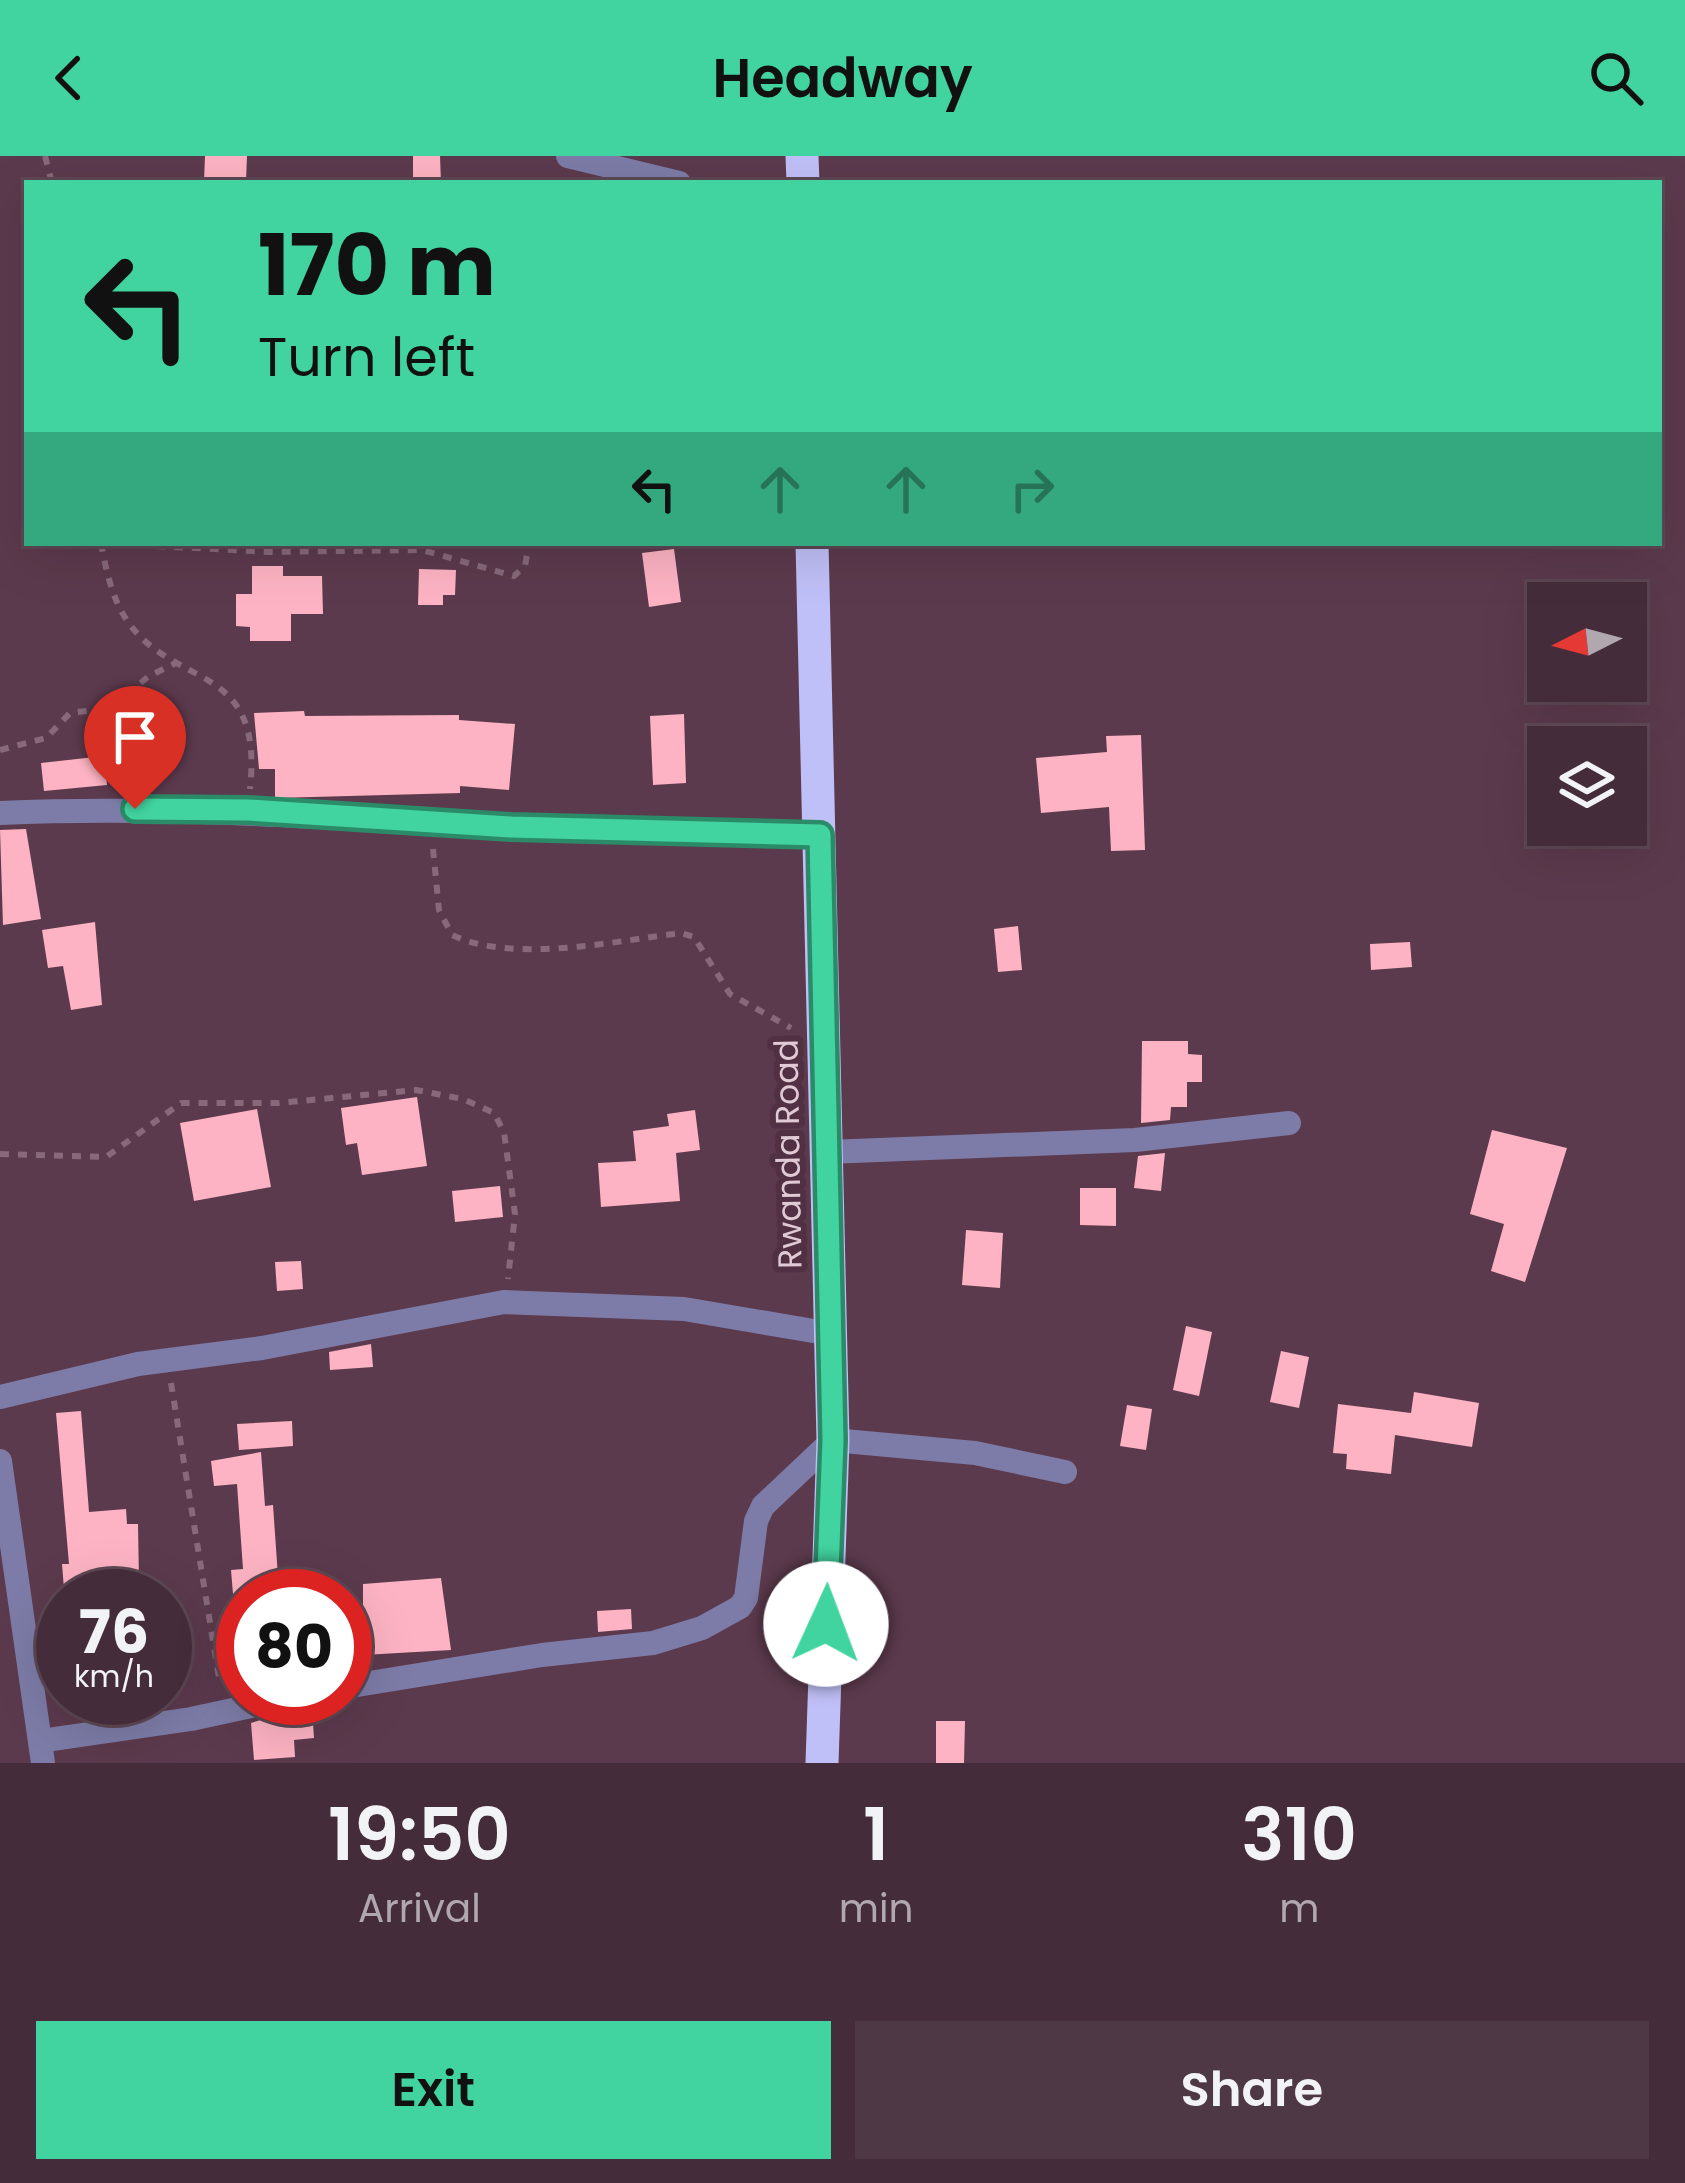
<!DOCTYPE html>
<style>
:root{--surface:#452c3a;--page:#4f3845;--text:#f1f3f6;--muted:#b0a7af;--line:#5d4854;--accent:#42d4a0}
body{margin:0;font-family:Poppins,sans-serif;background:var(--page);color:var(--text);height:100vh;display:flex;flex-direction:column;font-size:45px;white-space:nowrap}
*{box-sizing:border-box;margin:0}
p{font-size:39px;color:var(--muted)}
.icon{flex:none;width:66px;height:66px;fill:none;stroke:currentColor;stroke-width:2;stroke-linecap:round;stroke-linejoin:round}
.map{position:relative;height:1607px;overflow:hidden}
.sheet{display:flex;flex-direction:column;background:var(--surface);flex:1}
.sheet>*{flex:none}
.hud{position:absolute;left:24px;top:24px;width:1638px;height:366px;border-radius:0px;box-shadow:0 12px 48px #0002,0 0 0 3px var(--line);background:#42d4a0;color:#111;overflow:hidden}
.needle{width:78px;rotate:264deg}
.controls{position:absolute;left:1527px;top:426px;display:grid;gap:24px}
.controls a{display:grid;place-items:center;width:120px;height:120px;border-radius:0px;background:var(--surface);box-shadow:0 12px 48px #0002,0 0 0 3px var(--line);font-size:60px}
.speed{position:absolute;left:36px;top:1413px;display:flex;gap:24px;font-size:60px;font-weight:700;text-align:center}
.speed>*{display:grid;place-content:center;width:156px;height:156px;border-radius:50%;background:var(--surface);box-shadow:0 12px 48px #0002,0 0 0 3px var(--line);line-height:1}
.speed small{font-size:30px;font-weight:400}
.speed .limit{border:18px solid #d22;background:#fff;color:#111}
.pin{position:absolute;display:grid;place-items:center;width:102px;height:102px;color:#fff;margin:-123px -51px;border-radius:50% 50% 50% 0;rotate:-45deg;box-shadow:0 0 12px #0007}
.pin .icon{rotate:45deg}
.me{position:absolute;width:132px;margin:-66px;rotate:2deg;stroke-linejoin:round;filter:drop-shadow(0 0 9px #0008)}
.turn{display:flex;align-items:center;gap:42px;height:252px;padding:0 36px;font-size:54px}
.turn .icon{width:156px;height:156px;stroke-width:2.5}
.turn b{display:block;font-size:84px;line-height:102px}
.lanes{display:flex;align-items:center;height:114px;padding:0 36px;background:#0003;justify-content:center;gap:60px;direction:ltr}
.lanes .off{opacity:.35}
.eta{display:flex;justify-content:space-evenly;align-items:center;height:204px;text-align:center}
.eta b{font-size:72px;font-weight:600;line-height:84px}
.button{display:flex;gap:24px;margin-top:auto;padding:24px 36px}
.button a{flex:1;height:138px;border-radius:0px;background:var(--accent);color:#111;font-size:48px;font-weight:600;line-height:138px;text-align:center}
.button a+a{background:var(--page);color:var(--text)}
header{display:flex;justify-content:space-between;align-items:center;height:156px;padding:0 36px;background:var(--accent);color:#111;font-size:54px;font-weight:600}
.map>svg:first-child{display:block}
.building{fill:#fdb3c3}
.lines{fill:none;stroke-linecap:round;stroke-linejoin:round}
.path{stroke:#87697a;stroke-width:6;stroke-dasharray:9 9;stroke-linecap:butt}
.minor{stroke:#7d7ca8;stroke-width:24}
.tertiary{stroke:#7d7ca8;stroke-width:24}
.trunk{stroke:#c0c0f8;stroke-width:33}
.route-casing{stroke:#2b8a68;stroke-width:30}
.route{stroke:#42d4a0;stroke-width:21}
.labels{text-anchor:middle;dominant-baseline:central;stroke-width:12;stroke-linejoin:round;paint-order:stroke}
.street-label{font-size:33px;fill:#dfcad5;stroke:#503042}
</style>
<header><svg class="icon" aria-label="back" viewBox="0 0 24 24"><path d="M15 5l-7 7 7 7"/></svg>Headway<svg class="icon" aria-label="search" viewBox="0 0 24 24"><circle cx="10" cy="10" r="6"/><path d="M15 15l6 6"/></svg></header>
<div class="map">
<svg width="1685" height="1607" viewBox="0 0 1685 1607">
<rect width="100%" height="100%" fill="#5c3a4d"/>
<g class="building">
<polygon points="205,0 247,0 246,25 204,25"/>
<polygon points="413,0 440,0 441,27 413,27"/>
<polygon points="674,393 681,446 649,451 642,397"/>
<polygon points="252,410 283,410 283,420 322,420 323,458 291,458 291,485 250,485 250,471 236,470 236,438 252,438"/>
<polygon points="419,413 456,414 455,439 443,439 443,449 418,449"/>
<polygon points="304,555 305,560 459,559 459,564 515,568 509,634 460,630 460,637 275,642 275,613 259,613 254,557"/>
<polygon points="684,558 686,627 653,629 650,560"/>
<polygon points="1141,579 1145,694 1111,695 1109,651 1041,657 1036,602 1107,596 1106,580"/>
<polygon points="104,600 107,629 44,635 41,607"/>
<polygon points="26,673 41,763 3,769 0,674"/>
<polygon points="95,766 102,849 71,854 63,810 48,812 42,774"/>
<polygon points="1018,770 1022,814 998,816 994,773"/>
<polygon points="1410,786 1412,811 1371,814 1370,788"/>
<polygon points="1142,885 1188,885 1188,898 1202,899 1202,926 1187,926 1187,951 1171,951 1170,964 1141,967"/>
<polygon points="417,941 427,1010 362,1019 357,987 346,989 341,952"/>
<polygon points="257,953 271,1031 194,1045 180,967"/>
<polygon points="695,954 700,994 676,997 680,1045 601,1051 598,1007 636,1005 633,975 669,970 667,958"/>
<polygon points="1492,974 1567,992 1525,1126 1491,1115 1504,1068 1470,1058"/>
<polygon points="1165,997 1161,1035 1134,1032 1138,1000"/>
<polygon points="500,1030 503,1061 455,1066 452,1035"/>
<polygon points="1080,1032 1116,1032 1116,1070 1080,1069"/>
<polygon points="966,1074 1003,1077 1000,1132 962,1129"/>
<polygon points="301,1105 303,1133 277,1135 275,1106"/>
<polygon points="1186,1170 1212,1176 1199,1240 1173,1234"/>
<polygon points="371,1188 373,1211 330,1214 329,1196"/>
<polygon points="1281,1195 1309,1201 1299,1252 1270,1246"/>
<polygon points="1414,1236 1479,1247 1472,1291 1395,1279 1391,1318 1346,1313 1347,1298 1333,1297 1338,1248 1411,1257"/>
<polygon points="1127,1249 1152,1253 1146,1294 1120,1290"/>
<polygon points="81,1255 89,1356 126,1353 127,1368 138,1368 139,1427 107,1430 108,1440 79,1440 79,1432 64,1433 62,1408 69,1408 56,1257"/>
<polygon points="292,1265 293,1290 239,1294 237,1268"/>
<polygon points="261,1296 265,1350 273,1349 279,1435 233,1438 231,1414 243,1413 237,1328 214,1330 211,1305"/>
<polygon points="441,1422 451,1494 363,1499 363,1428"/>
<polygon points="631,1453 632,1473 598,1476 597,1455"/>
<polygon points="301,1552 312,1552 314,1582 294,1584 295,1601 254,1604 251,1567"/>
<polygon points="936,1565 965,1565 964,1607 936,1607"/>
</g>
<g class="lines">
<g class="path">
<polyline points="45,0 52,27"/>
<path d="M 101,387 C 106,414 112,443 128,466 C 176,534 264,505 250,633"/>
<polyline points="102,387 268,396 422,394 514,420 525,410 529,387"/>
<polyline points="0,594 46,582 70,557 110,552 149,520 178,506"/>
<path d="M 433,693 L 439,754 L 452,779 C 514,808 614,785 681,777 L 694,781 L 730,838 L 791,872"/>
<polyline points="0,998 106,1001 181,947 279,947 416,934 463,943 494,957 504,976 515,1058 508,1123"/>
<polyline points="171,1227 220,1528"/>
</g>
<g class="minor">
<polyline points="568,0 679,27"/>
<path d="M 0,657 C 171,649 339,663 510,671 C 613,676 717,676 820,679"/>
<polyline points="828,996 1135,984 1289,967"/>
<polyline points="0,1241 138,1208 262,1192 504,1146 684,1153 831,1178"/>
<polyline points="345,1531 542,1499 653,1487 702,1472 740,1451 746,1442 756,1365 763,1350 833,1284 975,1297 1065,1316"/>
<polyline points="40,1585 191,1563 289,1542"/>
</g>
<polyline class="tertiary" points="0,1305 43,1607"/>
<g class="trunk">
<polyline points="802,0 803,27"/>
<polyline points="812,387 833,1284 822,1607"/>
</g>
</g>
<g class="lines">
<defs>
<polyline id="route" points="135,653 248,654 511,671 820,679 833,1284 826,1468"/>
</defs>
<use href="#route" class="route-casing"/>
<use href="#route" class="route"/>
</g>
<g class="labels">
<g class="street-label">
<text transform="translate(788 998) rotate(-91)">Rwanda Road</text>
</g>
</g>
</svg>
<div class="controls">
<a><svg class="needle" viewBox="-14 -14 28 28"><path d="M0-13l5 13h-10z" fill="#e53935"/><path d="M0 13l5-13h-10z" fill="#b0a7af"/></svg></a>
<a><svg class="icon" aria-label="layers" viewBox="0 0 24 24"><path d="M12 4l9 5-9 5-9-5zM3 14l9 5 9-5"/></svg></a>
</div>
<div class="speed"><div>76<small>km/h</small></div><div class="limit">80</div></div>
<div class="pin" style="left:135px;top:653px;background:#d93025"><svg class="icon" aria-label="arrive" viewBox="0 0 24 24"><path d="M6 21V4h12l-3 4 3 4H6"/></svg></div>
<svg class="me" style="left:826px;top:1468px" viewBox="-20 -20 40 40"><circle r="19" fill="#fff"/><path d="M0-13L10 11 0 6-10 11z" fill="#42d4a0"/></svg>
<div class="hud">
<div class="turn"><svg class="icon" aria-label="left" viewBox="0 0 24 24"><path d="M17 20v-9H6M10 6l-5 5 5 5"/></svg><div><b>170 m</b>Turn left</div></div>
<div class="lanes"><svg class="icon" aria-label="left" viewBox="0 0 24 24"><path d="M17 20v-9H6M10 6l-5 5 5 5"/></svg><svg class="icon off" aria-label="ahead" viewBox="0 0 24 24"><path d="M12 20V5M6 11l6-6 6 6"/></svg><svg class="icon off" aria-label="ahead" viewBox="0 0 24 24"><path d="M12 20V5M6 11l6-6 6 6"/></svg><svg class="icon off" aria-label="right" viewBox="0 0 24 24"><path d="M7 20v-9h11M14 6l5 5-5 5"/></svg></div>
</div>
</div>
<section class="sheet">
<div class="eta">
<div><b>19:50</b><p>Arrival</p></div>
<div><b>1</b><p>min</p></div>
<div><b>310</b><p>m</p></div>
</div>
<div class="button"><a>Exit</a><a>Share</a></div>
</section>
